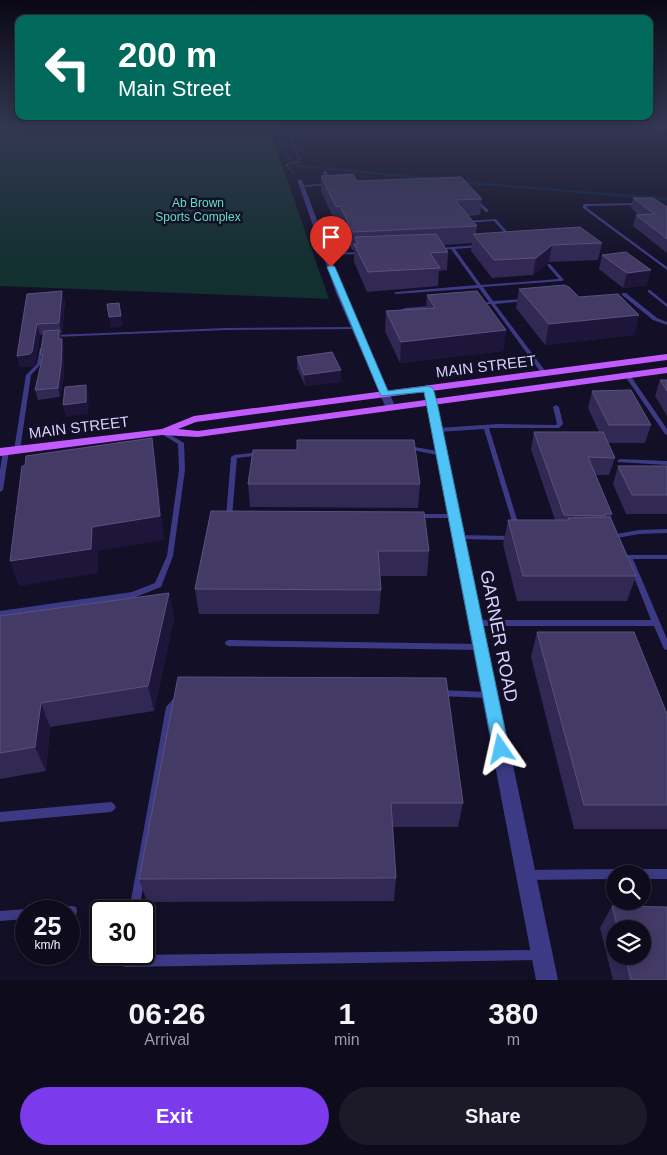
<!DOCTYPE html>
<style>
:root{--surface:#0e0b1c;--page:#1c1929;--text:#f1f3f6;--muted:#9b9ba3;--line:#2e2b3b;--accent:#7c3aed}
body{margin:0;font-family:Helvetica,sans-serif;background:var(--page);color:var(--text);height:100vh;display:flex;flex-direction:column;font-size:19px;white-space:nowrap}
*{box-sizing:border-box;margin:0}
p{font-size:16px;color:var(--muted)}
.icon{flex:none;width:28px;height:28px;fill:none;stroke:currentColor;stroke-width:2;stroke-linecap:round;stroke-linejoin:round}
.map{position:relative;height:980px;overflow:hidden}
.panel{display:flex;flex-direction:column;background:var(--surface);flex:1}
.panel>*{flex:none}
.top-card{position:absolute;left:15px;top:15px;width:638px;height:105px;border-radius:10px;box-shadow:0 2px 12px #0003,0 0 0 1px var(--line);background:#00695c;color:#fff;overflow:hidden}
.buttons{position:absolute;left:606px;top:865px;display:grid;gap:10px}
.buttons a{display:grid;place-items:center;width:45px;height:45px;border-radius:50%;background:var(--surface);box-shadow:0 2px 12px #0003,0 0 0 1px var(--line);font-size:25px}
.speed{position:absolute;left:15px;top:900px;display:flex;gap:10px;font-size:25px;font-weight:700;text-align:center}
.speed>*{display:grid;place-content:center;width:65px;height:65px;border-radius:50%;background:var(--surface);box-shadow:0 2px 12px #0003,0 0 0 1px var(--line);line-height:1}
.speed small{font-size:12px;font-weight:400}
.speed .limit{border:2px solid #111;border-radius:8px;background:#fff;color:#111}
.pin{position:absolute;display:grid;place-items:center;width:42px;height:42px;color:#fff;margin:-51px -21px;border-radius:50% 50% 50% 0;rotate:-45deg;box-shadow:0 0 5px #0007}
.pin .icon{rotate:45deg}
.me{position:absolute;width:55px;margin:-28px;rotate:349deg;stroke-linejoin:round;filter:drop-shadow(0 0 4px #0008)}
.turn{display:flex;align-items:center;gap:18px;height:105px;padding:0 20px;font-size:22px}
.turn .icon{width:65px;height:65px;stroke-width:2.5}
.turn b{display:block;font-size:35px;line-height:42px}
.eta{display:flex;justify-content:space-evenly;align-items:center;height:85px;text-align:center}
.eta b{font-size:30px;font-weight:700;line-height:35px}
.cta{display:flex;gap:10px;margin-top:auto;padding:10px 20px}
.cta a{flex:1;height:58px;border-radius:30px;background:var(--accent);color:#fff;font-size:20px;font-weight:700;line-height:58px;text-align:center}
.cta a+a{background:var(--page);color:var(--text)}
.map>svg:first-child{display:block}
.green{fill:#12302f}
.lines{fill:none;stroke-linecap:round;stroke-linejoin:round}
.stream-far1{stroke:#0c2248;stroke-width:2.5}
.stream{stroke:#0c2248;stroke-width:3}
.path{stroke:#2fb8b0;stroke-width:1;stroke-dasharray:1 2;stroke-linecap:butt}
.service{fill:#3d3a85;fill-rule:evenodd}
.minor{fill:#3d3a85;fill-rule:evenodd}
.primary{fill:#c25bff;fill-rule:evenodd}
.wall{fill:#312854;fill-rule:evenodd}
.shaded-wall{fill:#1d163a}
.building{fill:#433a66;stroke:#5a527e}
.route{fill:#4fc3f7;stroke:#337fa1}
.labels{text-anchor:middle;dominant-baseline:central;stroke-width:5;stroke-linejoin:round;paint-order:stroke}
.far-park-label{font-size:12px;fill:#5fe0c0;stroke:#130f26}
.street-label{font-size:15px;fill:#d9d4ff;stroke:#130f26}
.near-street-label{font-size:18px;fill:#d9d4ff;stroke:#130f26}
</style>
<div class="map">
<svg width="667" height="980" viewBox="0 0 667 980">
<rect width="100%" height="100%" fill="#130f26"/>
<polygon class="green" points="0,125 268,125 329,299 0,286"/>
<g class="lines">
<g class="stream-far1">
<polyline points="274,125 285,155 299,166 435,179"/>
<polyline points="461,182 637,197"/>
</g>
<polyline class="stream" points="622,195 667,199"/>
<polyline class="path" points="286,125 300,161 286,165 294,174"/>
<g class="service">
<polygon points="325,171 327,172 331,184 328,185 301,187 299,186 328,183 323,172"/>
<polygon points="474,198 476,198 488,210 488,212 486,212 474,200"/>
<polygon points="639,203 639,205 638,205 587,206 587,208 667,267 667,270 583,208 583,205 585,204"/>
<polygon points="496,219 511,236 511,238 509,238 494,221 465,223 463,222 465,221"/>
<polygon points="478,245 480,246 479,247 455,249 481,285 559,279 547,265 549,264 550,264 564,280 562,281 483,287 493,301 526,299 526,300 524,301 495,304 546,372 546,374 542,374 491,304 487,304 487,302 489,302 479,288 396,294 394,293 396,292 477,285 451,249 439,250 437,249 439,248"/>
<polygon points="362,252 363,253 361,254 326,255 324,254 326,253"/>
<polygon points="648,290 650,290 667,304 667,307 648,292"/>
<polygon points="622,293 626,293 657,318 667,322 667,325 653,320 622,295"/>
<polygon points="434,306 436,307 436,308 406,310 397,315 393,314 405,308"/>
<polygon points="356,327 358,327 358,329 226,330 54,337 52,336 54,335 226,328"/>
<polygon points="40,348 42,348 44,349 41,364 31,375 20,450 17,452 14,450 26,375 37,364"/>
<polygon points="628,374 630,375 667,429 667,435 665,434 625,376"/>
<polygon points="556,405 559,407 563,424 559,428 489,428 519,526 516,528 514,528 484,429 438,432 435,430 438,428 498,424 556,425 557,424 553,407"/>
<polygon points="162,430 184,443 185,470 173,556 161,587 133,598 0,617 0,611 132,592 155,583 167,556 179,470 178,444 160,433 159,432 160,431"/>
<polygon points="409,446 443,452 446,454 443,456 407,449 406,448 407,447"/>
<polygon points="6,449 9,451 3,490 0,492 0,470 3,451"/>
<polygon points="260,452 262,453 263,454 262,455 237,458 232,517 231,519 227,519 226,517 231,457 234,455"/>
<polygon points="620,459 667,461 667,465 618,462 617,461"/>
<polygon points="415,514 454,514 457,516 454,518 415,518 414,516"/>
<polygon points="667,529 667,533 639,534 611,539 608,537 611,535 639,530"/>
<polygon points="457,535 511,536 513,536 514,538 513,540 511,540 459,539 456,537"/>
<polygon points="627,555 667,555 667,559 633,559 667,639 667,650 664,649 654,626 476,626 473,625 472,623 473,621 476,620 651,620 626,557"/>
<polygon points="229,640 480,644 483,645 484,647 483,649 480,650 229,646 226,645 225,643 226,641"/>
<polygon points="439,690 489,692 492,693 493,695 492,697 489,698 439,696 436,695 435,693 436,691"/>
<polygon points="178,695 181,697 182,699 174,709 139,911 129,911 166,707 175,697"/>
<polygon points="111,802 114,804 116,807 114,810 111,812 0,822 0,812"/>
<polygon points="615,869 619,870 620,874 615,874 615,879 527,880 523,879 522,875 523,871 527,870"/>
<polygon points="642,869 667,869 667,879 642,879 642,874 637,874 638,870"/>
<polygon points="67,906 72,906 76,907 77,911 76,915 69,916 69,911 62,911 63,907"/>
<polygon points="26,909 30,911 26,911 26,919 0,921 0,911"/>
<polygon points="538,950 542,951 543,955 542,959 538,960 125,967 121,965 119,961 121,954 131,954 131,955"/>
</g>
<g class="minor">
<polygon points="297,179 302,180 344,293 396,408 395,410 387,410 386,408 336,293"/>
<polygon points="428,385 433,388 439,411 558,980 536,980 423,388"/>
</g>
<polygon class="primary" points="667,354 667,360 196,422 178,429 198,431 667,367 667,373 198,437 162,435 0,456 0,448 162,429 194,416"/>
</g>
<g class="wall">
<polygon points="321,176 482,199 480,215 469,216 477,226 476,234 602,243 598,260 549,262 533,275 492,278 471,251 472,243 444,245 448,252 447,270 439,271 438,286 367,292 354,262 354,250 352,250 340,223 336,224 321,191"/>
<polygon points="633,198 667,207 667,253 633,226 636,215 638,215 631,208"/>
<polygon points="602,255 647,285 623,288 599,269"/>
<polygon points="519,289 579,297 639,315 634,335 545,345 516,308"/>
<polygon points="27,294 65,301 62,333 60,333 64,348 64,375 60,397 38,400 35,390 42,360 40,355 44,334 40,335 35,363 33,366 20,367 17,356"/>
<polygon points="427,295 506,330 503,351 400,363 385,331 386,311 426,308"/>
<polygon points="297,357 341,382 305,386 297,368"/>
<polygon points="660,380 667,380 667,416 655,396"/>
<polygon points="592,391 651,425 645,443 608,443 615,458 609,475 595,475 612,514 611,517 636,576 627,601 517,601 503,544 508,520 555,520 531,449 534,432 599,432 588,408"/>
<polygon points="297,450 420,484 418,508 250,507 248,484"/>
<polygon points="618,466 667,466 667,514 626,514 613,484"/>
<polygon points="211,511 429,551 427,576 380,576 381,590 379,614 199,614 195,589"/>
<polygon points="169,593 174,618 154,711 50,727 46,771 0,779 0,616"/>
<polygon points="537,632 667,714 667,829 574,829 531,657"/>
<polygon points="178,677 463,803 458,827 393,827 396,878 394,901 147,902 139,879"/>
<path d="M 612,906 L 667,907 L 667,980 L 613,980 L 600,928 ZM 615,929 L 642,929 L 642,956 L 615,956 Z"/>
</g>
<g class="shaded-wall">
<polygon points="552,245 549,262 533,275 536,258"/>
<polygon points="651,270 647,285 623,288 627,273"/>
<polygon points="62,291 65,301 62,333 59,323"/>
<polygon points="119,303 123,326 111,328 109,317"/>
<polygon points="639,315 634,335 545,345 549,324"/>
<polygon points="37,324 40,335 35,363 33,366 20,367 17,356"/>
<polygon points="59,330 62,339 59,339"/>
<polygon points="506,330 503,351 400,363 401,342"/>
<polygon points="62,339 64,348 64,375 60,397 58,388"/>
<polygon points="341,370 341,382 305,386 304,375"/>
<polygon points="86,385 89,396 88,414 66,417 63,405"/>
<polygon points="152,438 156,461 164,540 98,551 98,573 19,586 10,561 92,527"/>
<polygon points="169,593 174,618 154,711 148,686"/>
<polygon points="41,703 50,727 46,771 35,747"/>
</g>
<g class="building">
<polygon points="353,174 357,181 461,177 482,199 455,200 477,226 353,232 340,206 336,207 321,176"/>
<polygon points="633,198 653,198 667,207 667,239 636,215 655,214"/>
<polygon points="580,227 602,243 552,245 536,258 494,260 473,234"/>
<polygon points="436,234 448,252 430,253 440,268 368,272 354,244 358,244 355,237"/>
<polygon points="626,252 651,270 627,273 602,255"/>
<polygon points="564,285 569,287 579,297 618,294 639,315 549,324 519,289"/>
<polygon points="62,291 59,323 37,324 32,352 30,354 17,356 27,294"/>
<polygon points="477,291 506,330 401,342 386,311 435,308 427,295"/>
<polygon points="119,303 121,316 109,317 107,304"/>
<polygon points="59,330 59,339 62,339 61,366 58,388 35,390 43,355 40,355 44,331"/>
<polygon points="332,352 341,370 304,375 297,357"/>
<polygon points="660,380 667,380 667,391"/>
<polygon points="86,385 86,402 63,405 65,387"/>
<polygon points="631,390 651,425 609,425 592,391"/>
<polygon points="534,432 603,432 615,458 588,457 612,514 605,514 606,515 602,516 564,515"/>
<polygon points="152,438 160,516 92,527 91,549 10,561 22,466 25,466 26,456"/>
<polygon points="297,440 414,440 420,484 248,484 253,450 297,450"/>
<polygon points="618,466 667,466 667,495 632,495"/>
<polygon points="211,511 424,512 429,551 378,551 381,590 195,589"/>
<polygon points="610,517 636,576 523,576 508,520 569,520 568,518"/>
<polygon points="169,593 148,686 41,703 35,747 0,753 0,616"/>
<polygon points="537,632 634,632 667,714 667,805 584,805"/>
<polygon points="178,677 446,678 463,803 391,803 396,878 139,879"/>
<polygon points="612,906 667,907 667,980 631,980 625,956 642,956 642,929 618,929"/>
</g>
<linearGradient id="sky" x2="0" y2="1"><stop stop-color="#0a0815"/><stop offset="0.48" stop-color="#333752"/><stop offset="1" stop-color="#333752" stop-opacity="0"/></linearGradient>
<rect width="667" height="263" fill="url(#sky)"/>
<polygon class="route" points="331,265 335,267 388,391 428,386 433,388 437,402 509,749 507,754 501,756 495,754 493,749 424,392 381,396 327,267"/>
<g class="labels">
<g class="far-park-label">
<text x="198" y="203">Ab Brown<tspan x="198" dy="14">Sports Complex</tspan></text>
</g>
<g class="street-label">
<text transform="translate(486 366) rotate(-7)">MAIN STREET</text>
<text transform="translate(79 427) rotate(-7)">MAIN STREET</text>
</g>
<g class="near-street-label">
<text transform="translate(499 636) rotate(79)">GARNER ROAD</text>
</g>
</g>
</svg>
<div class="buttons">
<a><svg class="icon" aria-label="search" viewBox="0 0 24 24"><circle cx="10" cy="10" r="6"/><path d="M15 15l6 6"/></svg></a>
<a><svg class="icon" aria-label="layers" viewBox="0 0 24 24"><path d="M12 4l9 5-9 5-9-5zM3 14l9 5 9-5"/></svg></a>
</div>
<div class="speed"><div>25<small>km/h</small></div><div class="limit">30</div></div>
<div class="pin" style="left:331px;top:267px;background:#d93025"><svg class="icon" aria-label="arrive" viewBox="0 0 24 24"><path d="M6 21V4h12l-3 4 3 4H6"/></svg></div>
<svg class="me" style="left:501px;top:749px" viewBox="-20 -20 40 40"><path d="M0-17L14 15 0 8-14 15z" fill="#4fc3f7" stroke="#fff" stroke-width="4"/></svg>
<div class="top-card">
<div class="turn"><svg class="icon" aria-label="left" viewBox="0 0 24 24"><path d="M17 20v-9H6M10 6l-5 5 5 5"/></svg><div><b>200 m</b>Main Street</div></div>
</div>
</div>
<section class="panel">
<div class="eta">
<div><b>06:26</b><p>Arrival</p></div>
<div><b>1</b><p>min</p></div>
<div><b>380</b><p>m</p></div>
</div>
<div class="cta"><a>Exit</a><a>Share</a></div>
</section>
